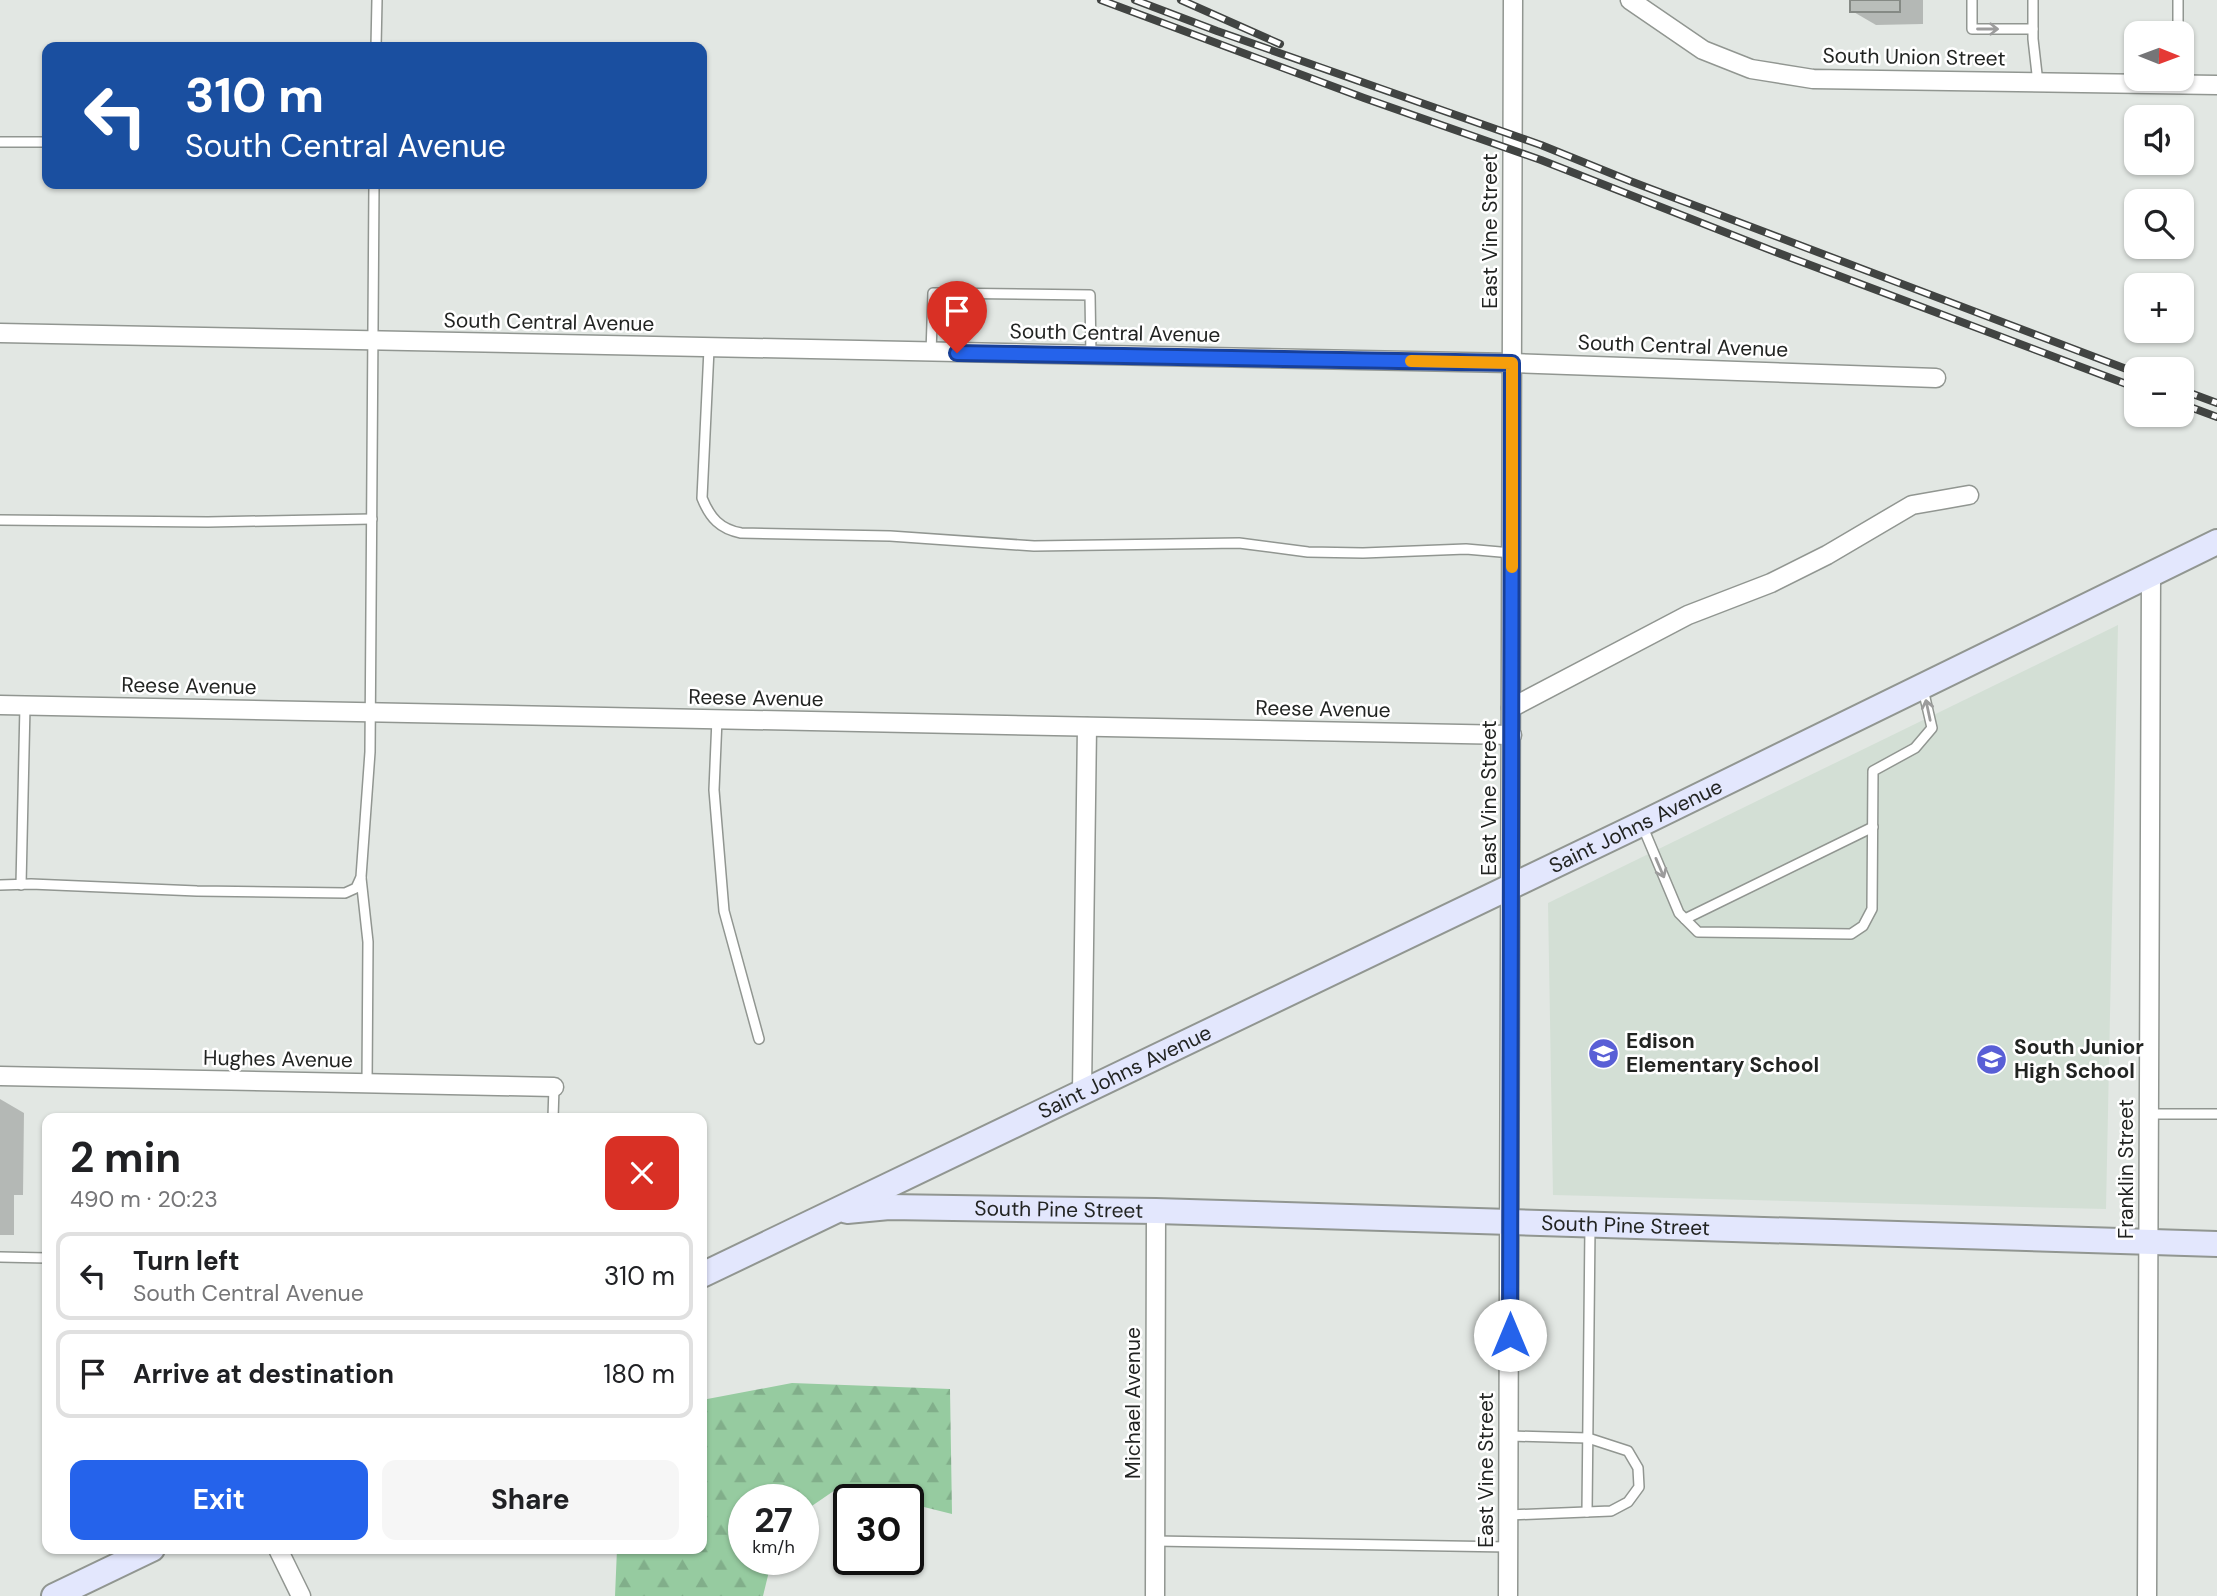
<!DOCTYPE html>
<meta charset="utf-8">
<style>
:root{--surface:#fff;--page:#f6f6f6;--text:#202124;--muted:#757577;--line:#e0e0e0;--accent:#2563eb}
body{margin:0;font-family:"DM Sans",sans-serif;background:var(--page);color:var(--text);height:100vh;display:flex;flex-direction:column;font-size:26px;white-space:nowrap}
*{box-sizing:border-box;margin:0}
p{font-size:23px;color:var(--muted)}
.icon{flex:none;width:38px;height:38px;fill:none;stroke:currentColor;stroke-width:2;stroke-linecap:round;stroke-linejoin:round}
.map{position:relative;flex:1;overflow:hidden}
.details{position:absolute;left:42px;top:1113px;width:665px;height:441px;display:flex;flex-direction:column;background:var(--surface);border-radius:14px;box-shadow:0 2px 5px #0004}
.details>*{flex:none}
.guide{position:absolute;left:42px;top:42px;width:665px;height:147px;border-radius:14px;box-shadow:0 2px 5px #0004;background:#1a4fa0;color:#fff;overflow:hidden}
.needle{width:46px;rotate:91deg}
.fabs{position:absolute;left:2124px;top:21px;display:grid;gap:14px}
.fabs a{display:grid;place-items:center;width:70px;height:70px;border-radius:14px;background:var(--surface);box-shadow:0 2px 5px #0004;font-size:35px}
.speed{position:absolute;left:728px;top:1484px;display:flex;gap:14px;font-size:35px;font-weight:700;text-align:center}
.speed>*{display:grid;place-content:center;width:91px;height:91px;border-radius:50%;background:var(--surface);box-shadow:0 2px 5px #0004;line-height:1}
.speed small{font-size:18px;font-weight:400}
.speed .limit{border:4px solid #111;border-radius:10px;background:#fff;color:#111}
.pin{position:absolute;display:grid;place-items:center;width:60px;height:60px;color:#fff;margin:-72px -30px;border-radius:50% 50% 50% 0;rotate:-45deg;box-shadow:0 0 7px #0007}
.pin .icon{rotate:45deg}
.me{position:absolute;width:77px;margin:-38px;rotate:0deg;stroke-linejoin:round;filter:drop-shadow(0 0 5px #0008)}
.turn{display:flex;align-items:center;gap:24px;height:147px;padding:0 28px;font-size:32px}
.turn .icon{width:91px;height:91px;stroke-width:2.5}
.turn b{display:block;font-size:49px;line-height:60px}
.round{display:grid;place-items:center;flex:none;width:74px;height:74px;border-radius:14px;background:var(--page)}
.summary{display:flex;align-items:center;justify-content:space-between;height:119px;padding:0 28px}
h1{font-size:42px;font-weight:700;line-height:52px}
.action{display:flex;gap:14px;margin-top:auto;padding:14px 28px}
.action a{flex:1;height:80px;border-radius:14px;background:var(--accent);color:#fff;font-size:28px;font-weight:700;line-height:80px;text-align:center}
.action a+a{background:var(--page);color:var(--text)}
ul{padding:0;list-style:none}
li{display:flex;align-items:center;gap:21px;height:88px;margin:0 14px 10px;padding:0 14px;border:4px solid var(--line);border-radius:14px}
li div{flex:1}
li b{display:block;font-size:26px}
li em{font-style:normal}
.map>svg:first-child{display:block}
.built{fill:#d3dfd5}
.forest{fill:url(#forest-firs)}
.shadow{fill:#0003}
.building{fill:#b9beba;stroke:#858a85;stroke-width:2}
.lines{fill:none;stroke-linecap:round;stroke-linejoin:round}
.lane-casing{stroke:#919691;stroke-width:12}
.street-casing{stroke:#919691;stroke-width:21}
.secondary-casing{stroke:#919691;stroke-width:28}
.lane{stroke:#fff;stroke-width:9}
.street{stroke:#fff;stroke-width:18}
.secondary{stroke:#e3e7fd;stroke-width:24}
.rail-casing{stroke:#414442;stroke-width:8}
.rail{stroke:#fff;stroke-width:5;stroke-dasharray:16;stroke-linecap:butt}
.oneway{stroke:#9c9c9c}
.route-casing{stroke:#184099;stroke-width:18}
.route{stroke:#2563eb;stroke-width:12}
.slow{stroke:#f59e0b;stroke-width:12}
.labels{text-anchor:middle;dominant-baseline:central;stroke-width:5;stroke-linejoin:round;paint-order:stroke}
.street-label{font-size:21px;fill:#222422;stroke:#fff}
.poi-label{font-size:21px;font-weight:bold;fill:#222422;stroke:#fff;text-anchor:start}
</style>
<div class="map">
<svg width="2217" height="1596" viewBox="0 0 2217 1596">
<defs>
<pattern id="forest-firs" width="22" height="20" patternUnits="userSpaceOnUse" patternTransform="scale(1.75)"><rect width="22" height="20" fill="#96cba0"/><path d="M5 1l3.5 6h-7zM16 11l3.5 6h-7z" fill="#81ae8a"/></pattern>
</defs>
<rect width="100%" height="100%" fill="#e2e7e3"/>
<polygon class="built" points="2118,625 2106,1209 1553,1195 1548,903"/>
<polygon class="forest" points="792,1383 950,1389 952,1514 908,1503 908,1500 895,1500 841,1486 803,1512 803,1500 744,1500 744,1559 772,1559 763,1596 615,1596 617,1549 702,1549 702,1400"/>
<g class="shadow">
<polygon points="1852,0 1923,0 1923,24 1876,25 1852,11"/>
<polygon points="0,1099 24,1113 23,1195 14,1195 14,1235 0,1235"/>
</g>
<rect class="building" x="1850" y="0" width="50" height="12"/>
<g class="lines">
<defs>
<g id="lane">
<polyline points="1972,0 1972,29 2033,29"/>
<polyline points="2033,0 2033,39 2038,83"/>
<polyline points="2178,33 2178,0"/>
<polyline points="376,47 377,0"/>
<polyline points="0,142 47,142"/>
<path d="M 709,349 L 702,498 C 710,518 720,529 741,533 L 890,536 L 1034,546 L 1239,543 L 1308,552 L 1363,553 L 1466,549 L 1512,553"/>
<polyline points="931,353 933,293 1090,295 1091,356"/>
<polyline points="0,520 208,522 372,519"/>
<polyline points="717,719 714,790 724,911 759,1039"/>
<polyline points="1642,825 1679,913 1698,932 1851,934 1863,926 1872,909 1873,771 1915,748 1932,728 1923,689"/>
<polyline points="361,878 368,942 367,1084"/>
<polyline points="0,885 31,884 197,891 345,893 356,888 361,877 370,752 374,184"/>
<polyline points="21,885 25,706"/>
<polyline points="1685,919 1873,827"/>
<polyline points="2149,1114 2217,1114"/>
<polyline points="553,1118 554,1087"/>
<polyline points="0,1257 47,1258"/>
<polyline points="1587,1512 1590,1227"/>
<polyline points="1509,1515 1611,1511 1628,1502 1639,1487 1638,1468 1628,1451 1588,1438 1510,1436"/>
<polyline points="1155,1541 1509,1547"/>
</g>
<g id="street">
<polyline points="1630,0 1703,50 1751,69 1813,79 2217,85"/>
<polyline points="0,333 1512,363 1936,378"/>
<polyline points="0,705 1512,735"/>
<polyline points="1511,708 1688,615 1771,583 1827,555 1912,505 1969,495"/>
<polyline points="0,1076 554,1087"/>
<polyline points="1082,1091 1087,727"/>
<polyline points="278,1549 301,1596"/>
<polyline points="1155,1596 1156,1211"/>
<polyline points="1508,1596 1513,0"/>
<polyline points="2147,1596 2151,574"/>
</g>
<g id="secondary">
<path id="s1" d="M 847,1211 L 889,1207 L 1156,1211 L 2217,1244"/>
<path id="s2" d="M 702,1275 L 1641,824 L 2217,542"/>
<polyline points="54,1596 152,1549"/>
</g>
</defs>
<use href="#lane" class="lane-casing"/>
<use href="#street" class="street-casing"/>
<use href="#secondary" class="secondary-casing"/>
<use href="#lane" class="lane"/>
<use href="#street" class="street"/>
<use href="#secondary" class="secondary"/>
<defs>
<g id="rail">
<polyline points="1101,0 1364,98 1541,160 1773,251 2137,388"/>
<polyline points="1135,0 1217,31 1541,145 1630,181 2137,373"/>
<polyline points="1181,0 1280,44"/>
<polyline points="2182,390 2217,403"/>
<polyline points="2182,404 2217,417"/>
</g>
</defs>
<use href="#rail" class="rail-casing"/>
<use href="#rail" class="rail"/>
</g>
<defs><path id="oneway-shaft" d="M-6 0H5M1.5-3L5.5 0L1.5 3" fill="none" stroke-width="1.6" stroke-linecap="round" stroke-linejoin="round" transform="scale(1.75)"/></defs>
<g class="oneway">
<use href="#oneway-shaft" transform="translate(1988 29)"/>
<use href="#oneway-shaft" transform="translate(1928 710) rotate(-102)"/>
<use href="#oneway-shaft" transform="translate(1660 868) rotate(67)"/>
</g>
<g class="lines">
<defs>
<polyline id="route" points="957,353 1512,363 1510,1335"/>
</defs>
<use href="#route" class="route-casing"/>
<use href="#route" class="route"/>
<polyline class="slow" points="1411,361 1512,363 1512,567"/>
</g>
<defs>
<symbol id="school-disc" viewBox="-11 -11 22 22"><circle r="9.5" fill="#595fd6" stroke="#fff"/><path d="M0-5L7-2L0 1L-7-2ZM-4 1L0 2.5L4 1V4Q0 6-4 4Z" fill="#fff"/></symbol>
</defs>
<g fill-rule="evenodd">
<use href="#school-disc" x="1586" y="1036" width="35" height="35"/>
<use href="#school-disc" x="1974" y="1042" width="35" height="35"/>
</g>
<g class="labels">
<g class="street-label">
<text transform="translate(1914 57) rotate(1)">South Union Street</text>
<text transform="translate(1490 231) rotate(-90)">East Vine Street</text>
<text transform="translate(549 322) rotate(1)">South Central Avenue</text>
<text transform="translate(1115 333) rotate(1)">South Central Avenue</text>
<text transform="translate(1683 346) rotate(2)">South Central Avenue</text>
<text transform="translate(189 686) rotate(1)">Reese Avenue</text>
<text transform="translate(756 698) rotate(1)">Reese Avenue</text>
<text transform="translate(1323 709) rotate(1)">Reese Avenue</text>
<text transform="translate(1489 798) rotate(-90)">East Vine Street</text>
<text stroke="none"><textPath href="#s2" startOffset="1036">Saint Johns Avenue</textPath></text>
<text transform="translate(278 1059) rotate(1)">Hughes Avenue</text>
<text stroke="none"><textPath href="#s2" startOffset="469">Saint Johns Avenue</textPath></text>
<text transform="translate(2126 1169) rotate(-90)">Franklin Street</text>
<text stroke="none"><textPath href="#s1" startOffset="212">South Pine Street</textPath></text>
<text stroke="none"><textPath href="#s1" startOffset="779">South Pine Street</textPath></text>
<text transform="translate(1133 1403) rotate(-90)">Michael Avenue</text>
<text transform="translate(1486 1470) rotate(-90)">East Vine Street</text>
</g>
<g class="poi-label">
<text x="1626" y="1041">Edison<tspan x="1626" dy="24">Elementary School</tspan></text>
<text x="2014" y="1047">South Junior<tspan x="2014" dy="24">High School</tspan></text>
</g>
</g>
</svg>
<div class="fabs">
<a><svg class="needle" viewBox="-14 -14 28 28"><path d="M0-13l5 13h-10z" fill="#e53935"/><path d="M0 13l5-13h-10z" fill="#757577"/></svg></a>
<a><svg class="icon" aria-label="sound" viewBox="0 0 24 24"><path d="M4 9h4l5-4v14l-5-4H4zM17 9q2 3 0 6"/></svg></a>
<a><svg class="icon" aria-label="search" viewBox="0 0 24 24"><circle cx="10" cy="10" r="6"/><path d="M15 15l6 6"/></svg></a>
<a>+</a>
<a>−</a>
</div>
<div class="speed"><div>27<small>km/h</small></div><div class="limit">30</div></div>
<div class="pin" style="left:957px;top:353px;background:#d93025"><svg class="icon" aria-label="arrive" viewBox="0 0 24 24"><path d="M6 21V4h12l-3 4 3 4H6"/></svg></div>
<svg class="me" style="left:1510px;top:1335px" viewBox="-20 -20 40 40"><circle r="19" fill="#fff"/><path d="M0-13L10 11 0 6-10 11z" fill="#2563eb"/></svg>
<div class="guide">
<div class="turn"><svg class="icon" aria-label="left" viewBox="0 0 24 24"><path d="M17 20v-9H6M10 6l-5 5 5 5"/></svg><div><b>310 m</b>South Central Avenue</div></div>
</div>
<section class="details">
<div class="summary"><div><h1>2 min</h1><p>490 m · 20:23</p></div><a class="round" style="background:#d93025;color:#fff"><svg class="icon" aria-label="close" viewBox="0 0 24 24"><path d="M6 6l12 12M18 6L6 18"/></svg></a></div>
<ul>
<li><svg class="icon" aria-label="left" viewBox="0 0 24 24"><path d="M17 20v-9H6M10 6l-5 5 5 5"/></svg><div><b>Turn left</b><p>South Central Avenue</p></div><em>310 m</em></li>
<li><svg class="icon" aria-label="arrive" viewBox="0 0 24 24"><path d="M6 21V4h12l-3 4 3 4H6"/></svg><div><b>Arrive at destination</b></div><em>180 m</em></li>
</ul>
<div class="action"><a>Exit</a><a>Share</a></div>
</section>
</div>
